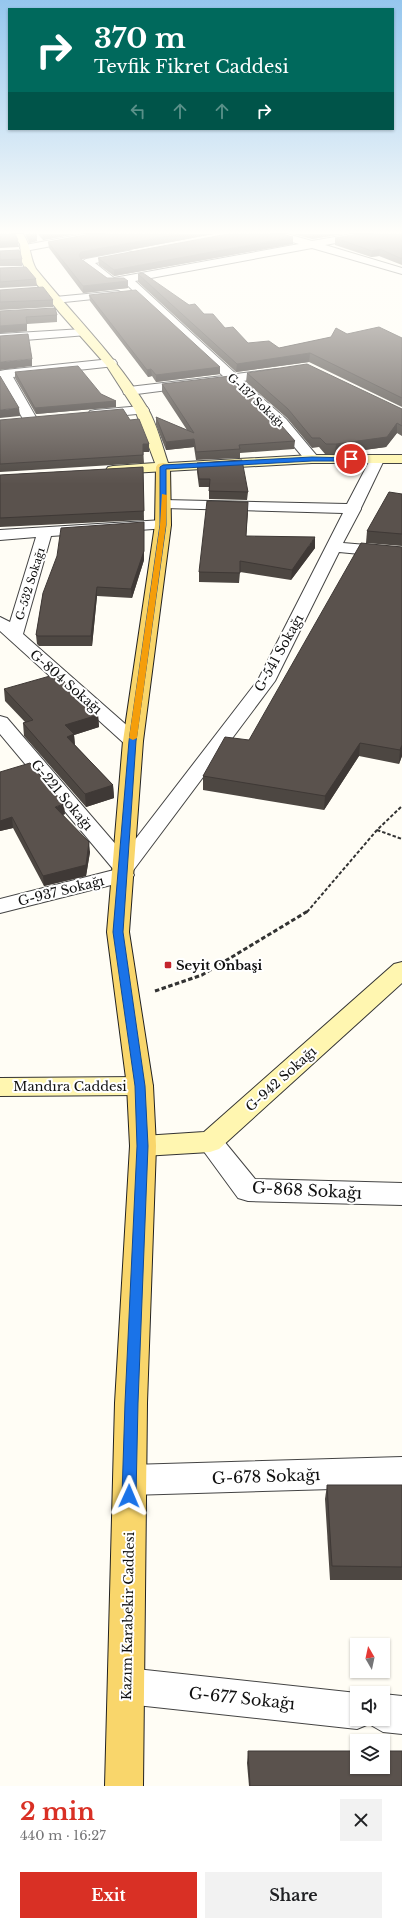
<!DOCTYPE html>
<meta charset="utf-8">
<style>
:root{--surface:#fff;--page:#f2f2f2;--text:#202124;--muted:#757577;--accent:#d93025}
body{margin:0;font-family:"Libre Baskerville",serif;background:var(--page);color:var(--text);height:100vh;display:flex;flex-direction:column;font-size:15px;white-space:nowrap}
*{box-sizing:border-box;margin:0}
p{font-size:13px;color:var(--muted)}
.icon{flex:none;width:22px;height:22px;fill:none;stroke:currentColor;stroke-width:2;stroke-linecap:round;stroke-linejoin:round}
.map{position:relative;height:1786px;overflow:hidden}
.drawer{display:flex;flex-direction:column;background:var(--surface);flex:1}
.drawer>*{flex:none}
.top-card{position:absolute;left:8px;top:8px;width:386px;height:122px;border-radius:0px;box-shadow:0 1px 3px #0004;background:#00695c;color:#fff;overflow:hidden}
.needle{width:26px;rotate:351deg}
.buttons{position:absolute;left:350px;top:1638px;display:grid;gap:8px}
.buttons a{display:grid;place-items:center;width:40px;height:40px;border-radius:0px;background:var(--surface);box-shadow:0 1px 3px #0004;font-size:20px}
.pin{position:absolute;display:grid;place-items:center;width:34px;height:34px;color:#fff;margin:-17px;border:2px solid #fff;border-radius:50%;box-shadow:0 1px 4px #0007}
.me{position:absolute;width:44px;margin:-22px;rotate:1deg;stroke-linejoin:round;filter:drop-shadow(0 0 3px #0008)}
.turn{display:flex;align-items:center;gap:14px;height:84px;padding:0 20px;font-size:18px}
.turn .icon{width:52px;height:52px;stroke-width:2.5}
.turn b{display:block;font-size:28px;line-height:34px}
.lanes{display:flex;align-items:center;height:38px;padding:0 20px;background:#0003;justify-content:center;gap:20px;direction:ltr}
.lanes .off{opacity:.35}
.round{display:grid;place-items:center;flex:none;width:42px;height:42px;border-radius:0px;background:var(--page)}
.headline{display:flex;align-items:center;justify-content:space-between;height:68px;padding:0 20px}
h1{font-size:24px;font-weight:700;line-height:30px;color:var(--accent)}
.action{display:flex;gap:8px;margin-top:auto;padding:8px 20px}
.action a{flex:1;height:46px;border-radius:0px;background:var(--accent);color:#fff;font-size:16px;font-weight:700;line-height:46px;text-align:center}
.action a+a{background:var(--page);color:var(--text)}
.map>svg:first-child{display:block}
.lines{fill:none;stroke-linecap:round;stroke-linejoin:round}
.street-casing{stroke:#444;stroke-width:2}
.secondary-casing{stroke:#333;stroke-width:2}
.primary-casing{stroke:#222;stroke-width:2}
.path-far1{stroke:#333;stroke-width:2;stroke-dasharray:3.5 2;stroke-linecap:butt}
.path{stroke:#333;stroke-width:3;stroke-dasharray:4.5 2.5;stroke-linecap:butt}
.street{fill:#fff;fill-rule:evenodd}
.secondary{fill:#fff6b0;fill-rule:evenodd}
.primary{fill:#f9d66b;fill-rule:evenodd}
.wall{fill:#4d4742}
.shaded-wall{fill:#3f3936}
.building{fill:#5a524d;stroke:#3f3936}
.route{fill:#1a73e8;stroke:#114b97}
.slow{fill:#f59e0b}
.poi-dot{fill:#c4262e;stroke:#fff;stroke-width:1.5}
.labels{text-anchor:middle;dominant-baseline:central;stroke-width:4;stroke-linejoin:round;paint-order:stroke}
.far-street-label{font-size:11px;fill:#111;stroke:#fff}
.street-label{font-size:13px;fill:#111;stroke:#fff}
.poi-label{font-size:13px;font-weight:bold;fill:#111;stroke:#fff;text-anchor:start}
.near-street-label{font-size:16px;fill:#111;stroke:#fff}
</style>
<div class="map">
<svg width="402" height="1786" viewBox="0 0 402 1786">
<rect width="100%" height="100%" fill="#fffdf5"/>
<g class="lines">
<defs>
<g id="street">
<polygon points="84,234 105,234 100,237 25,251 20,248 25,245"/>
<polygon points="271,234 287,234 312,241 352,234 373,234 368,237 325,245 402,268 402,274 312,248 135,281 236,374 277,369 281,370 283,373 281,376 243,381 286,419 317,456 319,459 317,462 307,462 276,425 230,382 129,395 124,394 123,391 124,388 129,387 223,376 125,283 108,284 81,262 86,259 128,251 132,252 133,254 132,256 95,263 114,278 299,244 272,236"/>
<polygon points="118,291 124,294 122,296 55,303 49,300 55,297"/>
<polygon points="83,329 89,333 87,335 0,342 0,334"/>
<polygon points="111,359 115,360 117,363 115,366 13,377 37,419 35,422 25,422 23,419 0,379 0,371 5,370"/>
<polygon points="142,406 147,407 149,410 147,413 95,418 90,417 88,414 90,411 95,410"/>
<polygon points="377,456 382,457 384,460 361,508 361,509 343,543 402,548 402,558 339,552 275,681 132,872 134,875 131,880 0,913 0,899 114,870 0,734 0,716 7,718 124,854 258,680 343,513 164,508 159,507 157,504 159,501 164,500 347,504 370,460 372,457"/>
<polygon points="163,520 168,522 171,525 168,528 51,536 23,634 140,737 143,741 140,745 133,747 126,745 0,631 0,617 10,622 36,537 0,540 0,530"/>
<polygon points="210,1132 219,1135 255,1179 402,1183 402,1205 248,1201 238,1198 197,1142 201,1135"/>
<polygon points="402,1457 402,1487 130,1495 118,1491 114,1480 118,1469 130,1465"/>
<polygon points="127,1668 357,1693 357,1719 383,1719 383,1694 402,1696 402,1734 383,1732 369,1724 357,1729 127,1704 114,1699 109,1686 114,1673"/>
</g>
<g id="secondary">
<path d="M 13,234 L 23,234 C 32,247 29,256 36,269 C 73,315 117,357 148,409 C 157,425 162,445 168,463 L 312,455 L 402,455 L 402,463 L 312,463 L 113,474 L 108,473 L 106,470 L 108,467 L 113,466 L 155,463 L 135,410 L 106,365 L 60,313 L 27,272 L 22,262 L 20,244 Z"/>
<polygon points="402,962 402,983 219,1149 210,1152 143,1156 134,1153 130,1146 134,1139 143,1136 204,1132 394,964"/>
<polygon points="140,1077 149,1079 153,1086 149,1093 140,1095 0,1096 0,1078"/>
</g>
<polygon id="primary" points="163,463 168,464 170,467 171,525 143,741 129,932 153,1086 156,1146 147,1403 143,1786 105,1786 115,1403 130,1146 127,1086 107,932 123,741 155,525 156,467 158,464"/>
</defs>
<use href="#street" class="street-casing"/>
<use href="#secondary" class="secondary-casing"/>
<use href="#primary" class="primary-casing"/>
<g class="path-far1">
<polyline points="377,830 402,839"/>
<polyline points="307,912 377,830 402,806"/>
</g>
<polyline class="path" points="155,991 202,975 308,911"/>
<use href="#street" class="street"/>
<use href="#secondary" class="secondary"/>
<use href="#primary" class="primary"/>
</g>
<g class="wall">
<polygon points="25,234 36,234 37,241 29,243"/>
<polygon points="38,234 76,234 43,240"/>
<polygon points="90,234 213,234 82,259 81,259 107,278 128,281 128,288 83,293 49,248 48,242"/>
<polygon points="292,234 343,234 312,239"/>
<polygon points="402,234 402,265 379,256 371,257 335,245 335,238"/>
<polygon points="293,244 114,276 99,265 98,258"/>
<polygon points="0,251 22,259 22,266 0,266"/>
<polygon points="0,268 36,279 37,286 0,288"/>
<polygon points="138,274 204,314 248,343 279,348 347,334 402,338 402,407 309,362 236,372 138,282"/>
<polygon points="0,290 53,300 53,307 0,310"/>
<polygon points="89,295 220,367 220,374 156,382 152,376 148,377 90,301"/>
<polygon points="0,311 57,315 57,322 27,324 27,331 0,333"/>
<polygon points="15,372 101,394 116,401 116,407 36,414 15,378"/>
<polygon points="247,373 402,409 402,436 397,433 386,447 335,454 325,454 319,447 312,448 287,418 246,382"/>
<polygon points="162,384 295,441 294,449 240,453 240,458 196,460 194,447 166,450 156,425 156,417 187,430 162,392"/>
<polygon points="0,420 130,420 149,444 149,452 143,452 144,463 0,472"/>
<polygon points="197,463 248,492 247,500 209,499 209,487 199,487 197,472"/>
<polygon points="143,467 144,520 0,527 0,475"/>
<polygon points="402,494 402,546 366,543 367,531"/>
<polygon points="248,512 246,536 315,548 291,580 240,572 239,583 199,582 199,572"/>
<polygon points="402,547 402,756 399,764 359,756 324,810 203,790 203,776 249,740"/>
<polygon points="144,560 132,598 97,596 92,646 39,646 37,644 36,635 43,593"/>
<polygon points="4,689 98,715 99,727 74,735 75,745 113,785 114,798 86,807 24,736 23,723 25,722 5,701"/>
<polygon points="0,772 65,814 63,815 90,852 86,876 44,886 13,828 0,831"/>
<polygon points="327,1485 402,1485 402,1580 330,1580 325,1499"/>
<polygon points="248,1751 402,1786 249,1786 247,1763"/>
</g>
<g class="shaded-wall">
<polygon points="42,234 76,234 43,240"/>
<polygon points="179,234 213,234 82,259 80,261 79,255 81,252"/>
<polygon points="312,234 343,234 312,239"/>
<polygon points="37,235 37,241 29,243 29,236"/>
<polygon points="293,237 293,244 114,276 114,270"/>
<polygon points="18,240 19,247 0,248 0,242"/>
<polygon points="380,249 379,256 371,257 372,251"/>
<polygon points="128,281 128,288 83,293 83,286"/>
<polygon points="27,324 27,331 0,333 0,326"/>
<polygon points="310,353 309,362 236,372 237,364"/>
<polygon points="32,359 32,366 0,370 0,362"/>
<polygon points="220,367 220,374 156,382 156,375"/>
<polygon points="151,369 152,376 148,377 147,370"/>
<polygon points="116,401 116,407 36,414 35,408"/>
<polygon points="19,408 20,416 0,418 0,410"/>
<polygon points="397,423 397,433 386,447 335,454 336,444"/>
<polygon points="194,439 194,447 166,450 166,442"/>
<polygon points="143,444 149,444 149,452 143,452 144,463"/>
<polygon points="144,522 144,560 132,598 131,589"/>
<polygon points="315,537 315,548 291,580 292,570"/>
<polygon points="97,587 97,596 92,646 91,636"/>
<polygon points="98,715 99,727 74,735 75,747 68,750 65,725"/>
<polygon points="360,743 359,756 324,810 325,796"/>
<polygon points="402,745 402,756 399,764 400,750"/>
<polygon points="113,785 114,798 86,807 85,794"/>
<polygon points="64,804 65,814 56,817 55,807"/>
<polygon points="12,817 13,828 0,831 0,821"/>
<polygon points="89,842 90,852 86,876 44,886 43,876"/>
</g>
<g class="building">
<polygon points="0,234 15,234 18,240 0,242"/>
<polygon points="28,234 36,234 37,235 29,236"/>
<polygon points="90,234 179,234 81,252 79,255 81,259 107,278 124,278 128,281 83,286 48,242"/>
<polygon points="228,234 282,234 293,237 114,270 98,258"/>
<polygon points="359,234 402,234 402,259 380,249 372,251 335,238"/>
<polygon points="19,250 22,259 0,260 0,251"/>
<polygon points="26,267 36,279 0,282 0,268"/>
<polygon points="143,273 189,305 195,304 204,314 213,314 225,328 233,327 248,343 269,341 279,348 331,337 336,328 347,334 379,327 402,338 402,398 310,353 237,364 138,274"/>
<polygon points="43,287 53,300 0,302 0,290"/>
<polygon points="136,290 220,367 156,375 151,369 147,370 89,295"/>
<polygon points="55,308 57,315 26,317 27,324 0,326 0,311"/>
<polygon points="28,334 32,359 0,362 0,336"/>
<polygon points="307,364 402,409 402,426 397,423 387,437 336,444 326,444 320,438 312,438 288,409 247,373"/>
<polygon points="78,366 101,394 116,401 35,408 15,372"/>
<polygon points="0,376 19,408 0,410"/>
<polygon points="230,376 275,418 295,441 239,445 240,449 196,452 194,439 166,442 156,417 194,433 162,384"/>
<polygon points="123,409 130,420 139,419 149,444 143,444 143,455 0,464 0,420"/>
<polygon points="242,460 248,492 209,491 210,479 199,479 197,463"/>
<polygon points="143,467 144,511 0,518 0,475"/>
<polygon points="389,492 402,494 402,534 367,531"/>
<polygon points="207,501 248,502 246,536 315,537 292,570 240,561 240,573 199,572"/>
<polygon points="144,522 144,551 131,589 97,587 91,636 38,636 36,635 43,593 57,556 61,528"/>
<polygon points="361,543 402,547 402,745 400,750 360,743 325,796 203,776 225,737 249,740"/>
<polygon points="57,674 98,715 65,725 74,734 67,737 113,785 85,794 23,723 33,720 4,689"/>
<polygon points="30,763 64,804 55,807 89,842 86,865 43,876 12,817 0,821 0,772"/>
<polygon points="327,1485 402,1485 402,1567 332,1566"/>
<polygon points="248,1751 357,1751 357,1767 383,1767 383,1751 402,1751 402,1786 250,1786"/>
</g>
<linearGradient id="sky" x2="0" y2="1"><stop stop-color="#95c6ee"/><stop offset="0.48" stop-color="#fffefa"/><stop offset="1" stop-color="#fffefa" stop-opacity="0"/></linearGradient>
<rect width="402" height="484" fill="url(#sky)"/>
<polygon class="route" points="312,457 351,458 354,459 351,461 312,461 166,469 166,525 136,741 123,932 145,1086 148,1146 138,1403 136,1496 134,1500 129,1502 124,1500 122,1496 125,1403 137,1146 135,1086 113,932 129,741 160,525 160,467 163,465"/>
<polygon class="slow" points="162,494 167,495 166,525 137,738 133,740 129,738 160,525"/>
<rect class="poi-dot" x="164" y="961" width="8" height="8" rx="2"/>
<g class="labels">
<g class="far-street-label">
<text transform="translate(256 400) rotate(43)">G-137 Sokağı</text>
<text transform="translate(30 584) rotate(-73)">G-532 Sokağı</text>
</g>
<g class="street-label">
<text transform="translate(279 653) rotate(-61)">G-541 Sokağı</text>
<text transform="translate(66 682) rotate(41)">G-804 Sokağı</text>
<text transform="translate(62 795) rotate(50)">G-221 Sokağı</text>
<text transform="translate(61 891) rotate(-14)">G-937 Sokağı</text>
<text transform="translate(281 1079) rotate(-42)">G-942 Sokağı</text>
<text x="70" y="1086">Mandıra Caddesi</text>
<text transform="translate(128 1616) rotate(-89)">Kazım Karabekir Caddesi</text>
</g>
<g class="poi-label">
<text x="176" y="965">Seyit Onbaşi</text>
</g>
<g class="near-street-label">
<text transform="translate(307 1190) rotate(3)">G-868 Sokağı</text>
<text transform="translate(266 1476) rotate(-2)">G-678 Sokağı</text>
<text transform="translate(242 1698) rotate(6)">G-677 Sokağı</text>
</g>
</g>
</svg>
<div class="buttons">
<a><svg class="needle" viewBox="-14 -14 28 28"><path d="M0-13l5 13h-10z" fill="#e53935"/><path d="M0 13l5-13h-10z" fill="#757577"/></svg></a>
<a><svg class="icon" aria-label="sound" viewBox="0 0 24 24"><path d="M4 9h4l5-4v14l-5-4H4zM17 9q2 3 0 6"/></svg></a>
<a><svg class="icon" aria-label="layers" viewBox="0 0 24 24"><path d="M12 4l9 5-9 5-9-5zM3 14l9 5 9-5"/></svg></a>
</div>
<div class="pin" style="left:351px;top:459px;background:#d93025"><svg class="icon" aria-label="arrive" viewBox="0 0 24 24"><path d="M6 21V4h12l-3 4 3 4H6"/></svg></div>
<svg class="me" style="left:129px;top:1496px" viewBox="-20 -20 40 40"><path d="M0-17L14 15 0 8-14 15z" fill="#1a73e8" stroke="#fff" stroke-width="4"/></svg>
<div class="top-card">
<div class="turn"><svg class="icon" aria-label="right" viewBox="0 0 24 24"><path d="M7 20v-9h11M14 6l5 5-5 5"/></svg><div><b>370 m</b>Tevfik Fikret Caddesi</div></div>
<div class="lanes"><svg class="icon off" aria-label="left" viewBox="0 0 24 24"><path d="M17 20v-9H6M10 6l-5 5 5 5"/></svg><svg class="icon off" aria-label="ahead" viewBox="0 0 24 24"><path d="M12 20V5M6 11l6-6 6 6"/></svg><svg class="icon off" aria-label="ahead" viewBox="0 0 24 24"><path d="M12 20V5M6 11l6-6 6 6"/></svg><svg class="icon" aria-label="right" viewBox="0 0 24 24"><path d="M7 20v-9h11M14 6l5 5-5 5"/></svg></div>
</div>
</div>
<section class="drawer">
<div class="headline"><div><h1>2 min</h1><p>440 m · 16:27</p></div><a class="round"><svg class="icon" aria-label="close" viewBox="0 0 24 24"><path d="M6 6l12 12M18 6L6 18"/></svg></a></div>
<div class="action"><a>Exit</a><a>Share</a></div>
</section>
